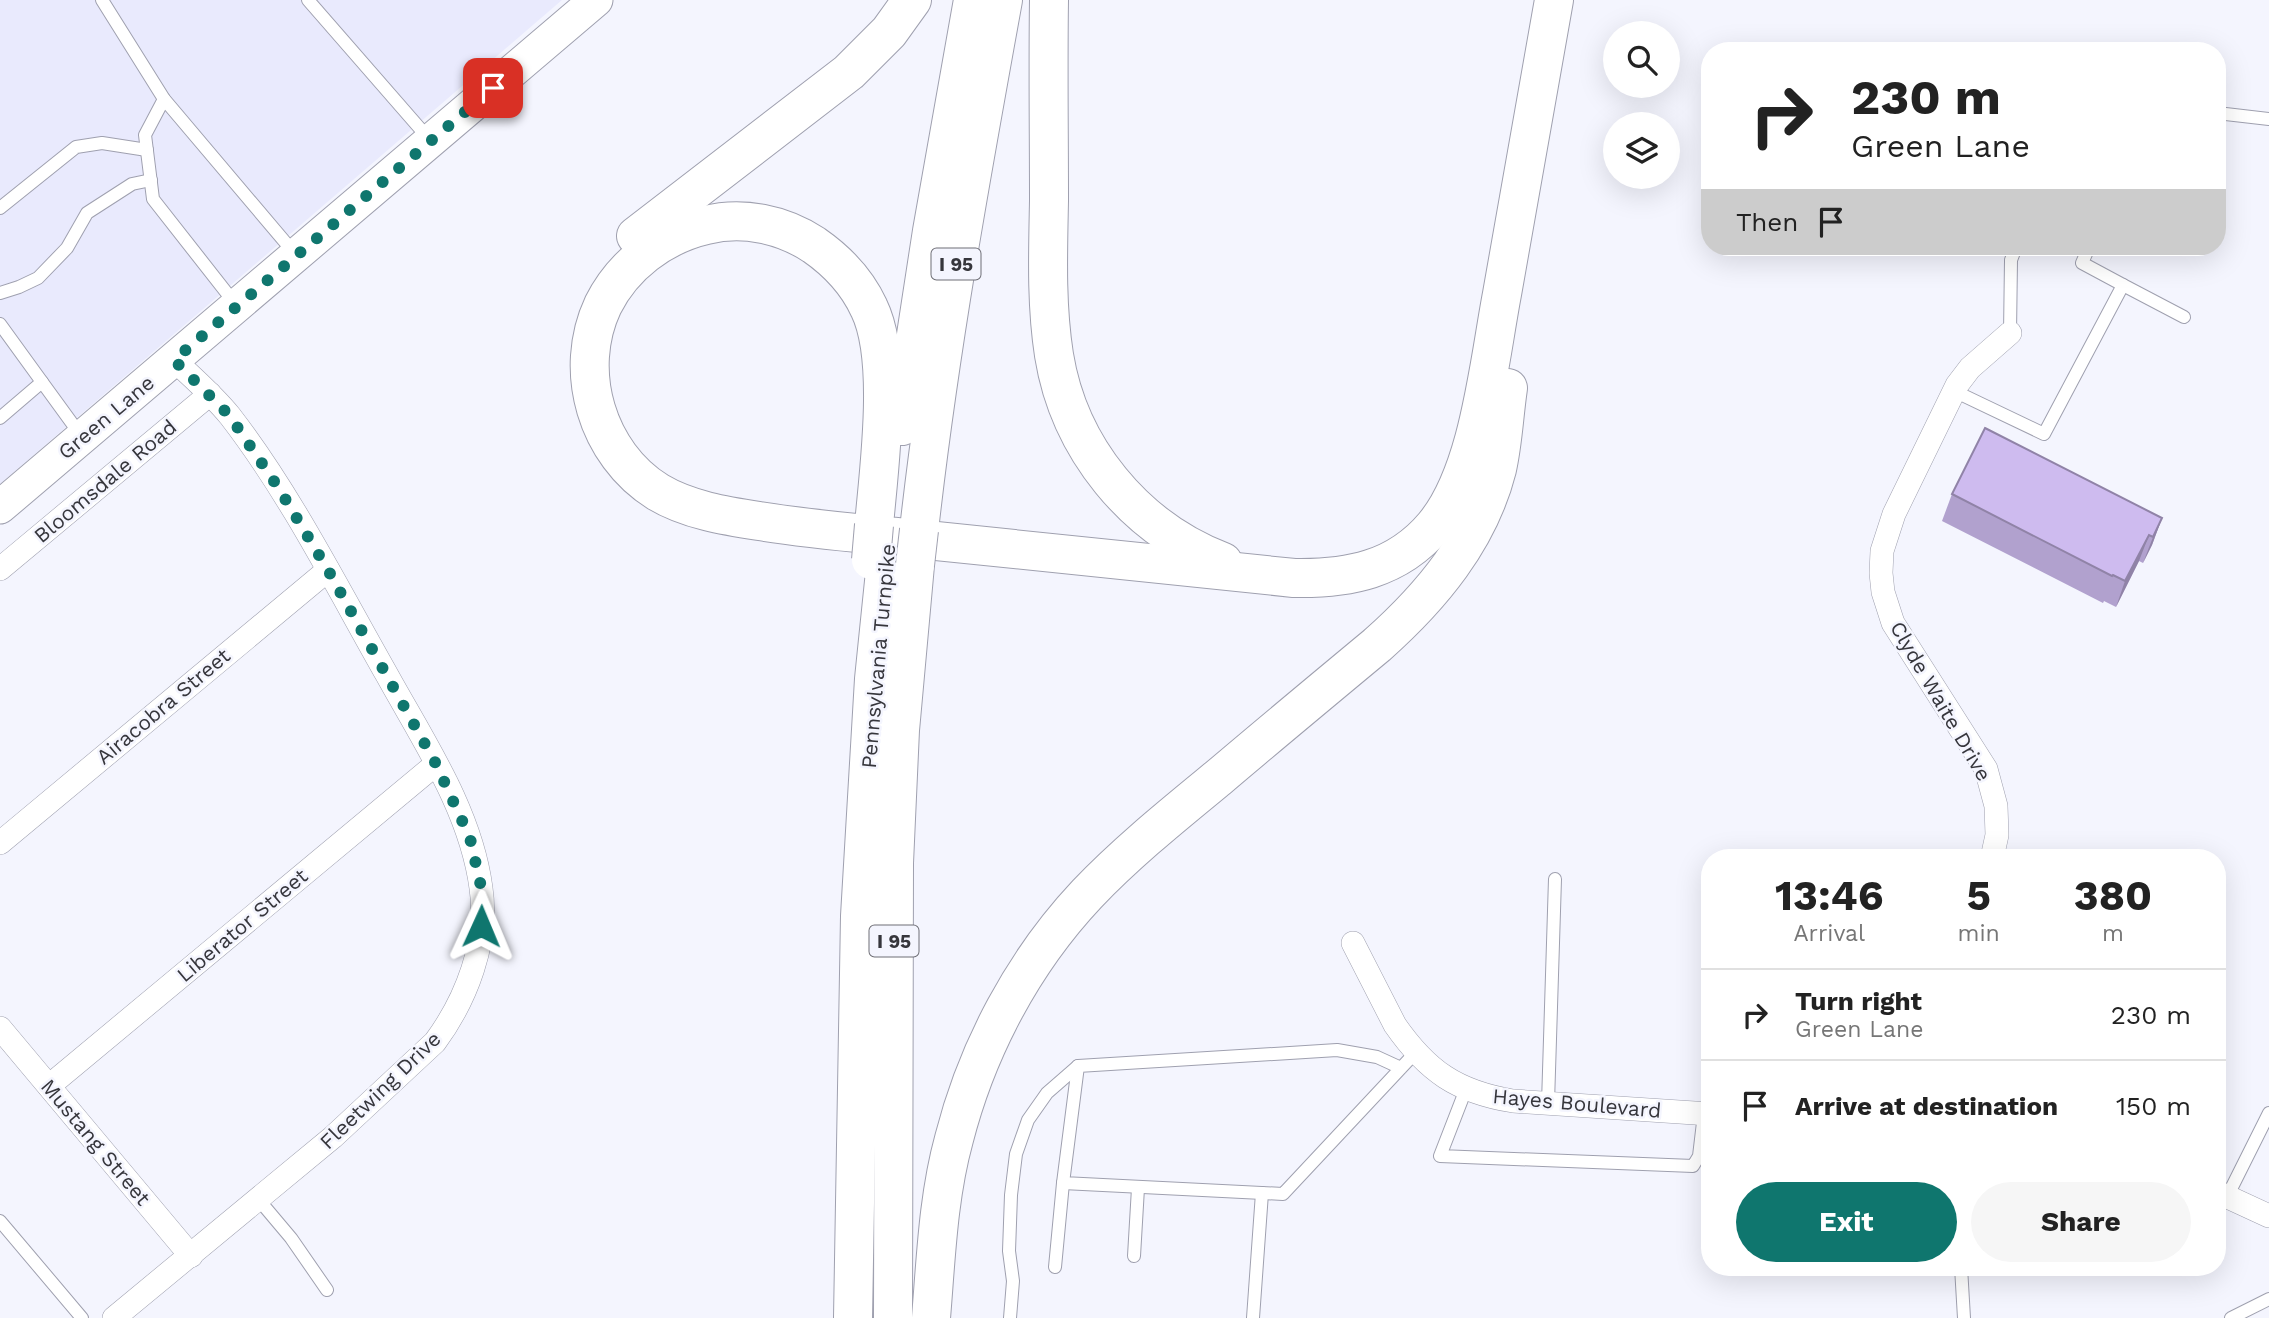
<!DOCTYPE html>
<style>
:root{--surface:#fff;--page:#f6f6f6;--text:#222;--muted:#767676;--line:#e0e0e0;--accent:#0f766e}
body{margin:0;font-family:"Work Sans",sans-serif;background:var(--page);color:var(--text);height:100vh;display:flex;flex-direction:column;font-size:26px;white-space:nowrap}
*{box-sizing:border-box;margin:0}
p{font-size:23px;color:var(--muted)}
.icon{flex:none;width:38px;height:38px;fill:none;stroke:currentColor;stroke-width:2;stroke-linecap:round;stroke-linejoin:round}
.map{position:relative;flex:1;overflow:hidden}
.sheet{position:absolute;left:1701px;top:849px;width:525px;height:427px;display:flex;flex-direction:column;background:var(--surface);border-radius:28px;box-shadow:0 7px 28px #0002}
.sheet>*{flex:none}
.guide{position:absolute;left:1701px;top:42px;width:525px;height:214px;border-radius:28px;box-shadow:0 7px 28px #0002;background:#fff;color:var(--text);overflow:hidden}
.fabs{position:absolute;left:1603px;top:21px;display:grid;gap:14px}
.fabs a{display:grid;place-items:center;width:77px;height:77px;border-radius:50%;background:var(--surface);box-shadow:0 7px 28px #0002;font-size:35px}
.pin{position:absolute;display:grid;place-items:center;width:60px;height:60px;color:#fff;margin:-30px;border-radius:14px;box-shadow:0 4px 10px #0006}
.me{position:absolute;width:77px;margin:-38px;rotate:1deg;stroke-linejoin:round;filter:drop-shadow(0 0 5px #0008)}
.turn{display:flex;align-items:center;gap:24px;height:147px;padding:0 35px;font-size:32px}
.turn .icon{width:91px;height:91px;stroke-width:2.5}
.turn b{display:block;font-size:49px;line-height:60px}
.then{display:flex;align-items:center;height:66px;padding:0 35px;background:#0003;gap:14px;font-size:26px}
.eta{display:flex;justify-content:space-evenly;align-items:center;height:119px;text-align:center}
.eta b{font-size:42px;font-weight:700;line-height:49px}
.action{display:flex;gap:14px;margin-top:auto;padding:14px 35px}
.action a{flex:1;height:80px;border-radius:42px;background:var(--accent);color:#fff;font-size:28px;font-weight:700;line-height:80px;text-align:center}
.action a+a{background:var(--page);color:var(--text)}
ul{padding:0;list-style:none}
li{display:flex;align-items:center;gap:21px;height:91px;padding:0 35px;border-top:2px solid var(--line)}
li div{flex:1}
li b{display:block;font-size:26px}
li em{font-style:normal}
.map>svg:first-child{display:block}
.built{fill:#e9eafd}
.lines{fill:none;stroke-linecap:round;stroke-linejoin:round}
.lane-casing{stroke:#9fa0af;stroke-width:14}
.street-casing{stroke:#9fa0af;stroke-width:24}
.secondary-casing{stroke:#9fa0af;stroke-width:35}
.highway-casing{stroke:#9fa0af;stroke-width:40}
.lane{stroke:#fff;stroke-width:12}
.street{stroke:#fff;stroke-width:23}
.secondary{stroke:#fff;stroke-width:33}
.highway{stroke:#fff;stroke-width:38}
.highway-bridge-casing{stroke:#9fa0af;stroke-width:40;stroke-linecap:butt}
.highway-bridge{stroke:#fff;stroke-width:38}
.wall{fill:#b1a1ce}
.shaded-wall{fill:#9083a7}
.building{fill:#cebbef;stroke:#9083a7;stroke-width:2}
.route{stroke:#0f766e;stroke-width:12;stroke-dasharray:0 21.6}
.labels{text-anchor:middle;dominant-baseline:central;stroke-width:5;stroke-linejoin:round;paint-order:stroke}
.shield{fill:#f4f5fe;stroke:#6f6f76;stroke-width:2}
.shield-label{font-size:19px;font-weight:bold;fill:#36363c}
.street-label{font-size:21px;fill:#36363c;stroke:#f4f5fe}
</style>
<div class="map">
<svg width="2269" height="1318" viewBox="0 0 2269 1318">
<rect width="100%" height="100%" fill="#f4f5fe"/>
<polygon class="built" points="0,0 562,0 0,484"/>
<g class="lines">
<defs>
<g id="lane">
<polyline points="102,0 164,99 296,255"/>
<polyline points="308,0 430,140"/>
<polyline points="164,99 145,135 153,199 237,306"/>
<polyline points="2217,113 2269,119"/>
<polyline points="0,208 76,147 102,143 147,150"/>
<polyline points="2123,285 2184,317"/>
<polyline points="0,293 19,287 38,278 67,248 87,213 132,184 151,180"/>
<polyline points="0,324 42,382 0,418"/>
<polyline points="2010,333 2011,260 2016,247"/>
<polyline points="42,382 82,437"/>
<polyline points="1954,391 2044,434 2123,285 2082,263 2089,247"/>
<polyline points="1401,1068 1377,1057 1337,1050 1078,1066 1063,1183 1283,1194 1401,1068 1416,1052"/>
<polyline points="1466,1089 1440,1156 1693,1166 1699,1156 1704,1114"/>
<polyline points="1548,1103 1555,879"/>
<polyline points="2227,1197 2269,1113"/>
<polyline points="259,1200 291,1238 327,1290"/>
<polyline points="0,1221 82,1318"/>
<polyline points="1134,1256 1138,1188"/>
<polyline points="1055,1267 1063,1183"/>
<polyline points="1961,1267 1964,1318"/>
<polyline points="1010,1318 1013,1281 1009,1251 1011,1195 1016,1154 1028,1120 1047,1093 1078,1066"/>
<polyline points="1253,1318 1262,1193"/>
<polyline points="2231,1318 2269,1299"/>
</g>
<g id="street">
<polyline points="0,569 210,394"/>
<polyline points="0,843 328,570"/>
<polyline points="1992,858 1997,835 1996,806 1986,769 1893,623 1883,592 1881,573 1882,551 1894,514 1957,385 1970,368 2010,333"/>
<path d="M 1353,943 L 1395,1025 C 1427,1071 1457,1092 1513,1101 L 1710,1114"/>
<polyline points="0,1028 191,1256"/>
<polyline points="49,1086 436,764"/>
<polyline points="2217,1192 2269,1216"/>
<path d="M 114,1318 L 333,1137 L 435,1042 C 466,1000 489,942 481,888 C 471,811 424,742 387,675 C 338,589 291,495 230,416 C 213,395 193,378 174,360"/>
</g>
<polyline id="secondary" points="0,507 596,0"/>
<g id="highway">
<path d="M 1049,0 C 1048,67 1049,134 1049,201 C 1048,252 1046,304 1054,355 C 1069,448 1134,528 1223,562"/>
<polyline points="636,236 849,72 889,32 912,0"/>
<polyline points="902,426 932,231 973,0"/>
<path d="M 874,525 C 879,468 894,359 869,308 C 857,282 837,261 814,245 C 782,224 743,216 706,225 C 662,235 623,265 603,305 C 572,371 597,454 658,492 C 688,510 726,516 759,521 C 808,529 858,533 907,538 C 1036,552 1165,565 1294,578 C 1348,579 1397,570 1434,526 C 1479,473 1489,362 1502,294 C 1520,196 1537,98 1554,0"/>
<path d="M 919,530 C 939,352 971,176 1003,0"/>
<polyline points="853,1318 860,916 874,679 886,562"/>
<polyline points="893,1318 894,863 900,730 915,565"/>
<path d="M 931,1318 C 936,1258 938,1197 954,1139 C 977,1049 1023,962 1087,894 C 1127,852 1173,815 1218,778 C 1271,733 1324,689 1377,645 C 1431,597 1479,540 1497,469 C 1503,443 1504,415 1508,388"/>
</g>
</defs>
<use href="#lane" class="lane-casing"/>
<use href="#street" class="street-casing"/>
<use href="#secondary" class="secondary-casing"/>
<use href="#highway" class="highway-casing"/>
<use href="#lane" class="lane"/>
<use href="#street" class="street"/>
<use href="#secondary" class="secondary"/>
<use href="#highway" class="highway"/>
<defs>
<g id="highway-bridge">
<polyline points="871,560 874,525"/>
<polyline points="915,565 919,530"/>
</g>
</defs>
<use href="#highway-bridge" class="highway-bridge-casing"/>
<use href="#highway-bridge" class="highway-bridge"/>
</g>
<polygon class="wall" points="1952,494 2162,518 2152,545 2143,563 2139,561 2116,607 2104,601 2103,603 1942,521"/>
<g class="shaded-wall">
<polygon points="2162,518 2152,545 2143,563 2153,537"/>
<polygon points="2149,535 2139,561 2116,607 2125,581"/>
</g>
<polygon class="building" points="1985,428 2162,518 2153,537 2149,535 2125,581 2113,575 2112,576 1952,494"/>
<g class="lines">
<polyline class="route" points="481,926 482,891 470,838 436,764 328,570 278,487 229,415 174,360 493,88"/>
</g>
<g class="labels">
<g class="shield">
<rect x="931.5" y="248.5" width="49" height="31" rx="5"/>
<rect x="869.5" y="925.5" width="49" height="31" rx="5"/>
</g>
<g class="shield-label">
<text x="956" y="264">I 95</text>
<text x="894" y="941">I 95</text>
</g>
<g class="street-label">
<text transform="translate(106 417) rotate(-40)">Green Lane</text>
<text transform="translate(105 481) rotate(-40)">Bloomsdale Road</text>
<text transform="translate(878 656) rotate(-85)">Pennsylvania Turnpike</text>
<text transform="translate(1941 701) rotate(60)">Clyde Waite Drive</text>
<text transform="translate(163 706) rotate(-40)">Airacobra Street</text>
<text transform="translate(242 925) rotate(-40)">Liberator Street</text>
<text transform="translate(380 1090) rotate(-44)">Fleetwing Drive</text>
<text transform="translate(1577 1103) rotate(5)">Hayes Boulevard</text>
<text transform="translate(96 1142) rotate(50)">Mustang Street</text>
</g>
</g>
</svg>
<div class="fabs">
<a><svg class="icon" aria-label="search" viewBox="0 0 24 24"><circle cx="10" cy="10" r="6"/><path d="M15 15l6 6"/></svg></a>
<a><svg class="icon" aria-label="layers" viewBox="0 0 24 24"><path d="M12 4l9 5-9 5-9-5zM3 14l9 5 9-5"/></svg></a>
</div>
<div class="pin" style="left:493px;top:88px;background:#d93025"><svg class="icon" aria-label="arrive" viewBox="0 0 24 24"><path d="M6 21V4h12l-3 4 3 4H6"/></svg></div>
<svg class="me" style="left:481px;top:926px" viewBox="-20 -20 40 40"><path d="M0-17L14 15 0 8-14 15z" fill="#0f766e" stroke="#fff" stroke-width="4"/></svg>
<div class="guide">
<div class="turn"><svg class="icon" aria-label="right" viewBox="0 0 24 24"><path d="M7 20v-9h11M14 6l5 5-5 5"/></svg><div><b>230 m</b>Green Lane</div></div>
<div class="then">Then<svg class="icon" aria-label="arrive" viewBox="0 0 24 24"><path d="M6 21V4h12l-3 4 3 4H6"/></svg></div>
</div>
<section class="sheet">
<div class="eta">
<div><b>13:46</b><p>Arrival</p></div>
<div><b>5</b><p>min</p></div>
<div><b>380</b><p>m</p></div>
</div>
<ul>
<li><svg class="icon" aria-label="right" viewBox="0 0 24 24"><path d="M7 20v-9h11M14 6l5 5-5 5"/></svg><div><b>Turn right</b><p>Green Lane</p></div><em>230 m</em></li>
<li><svg class="icon" aria-label="arrive" viewBox="0 0 24 24"><path d="M6 21V4h12l-3 4 3 4H6"/></svg><div><b>Arrive at destination</b></div><em>150 m</em></li>
</ul>
<div class="action"><a>Exit</a><a>Share</a></div>
</section>
</div>
